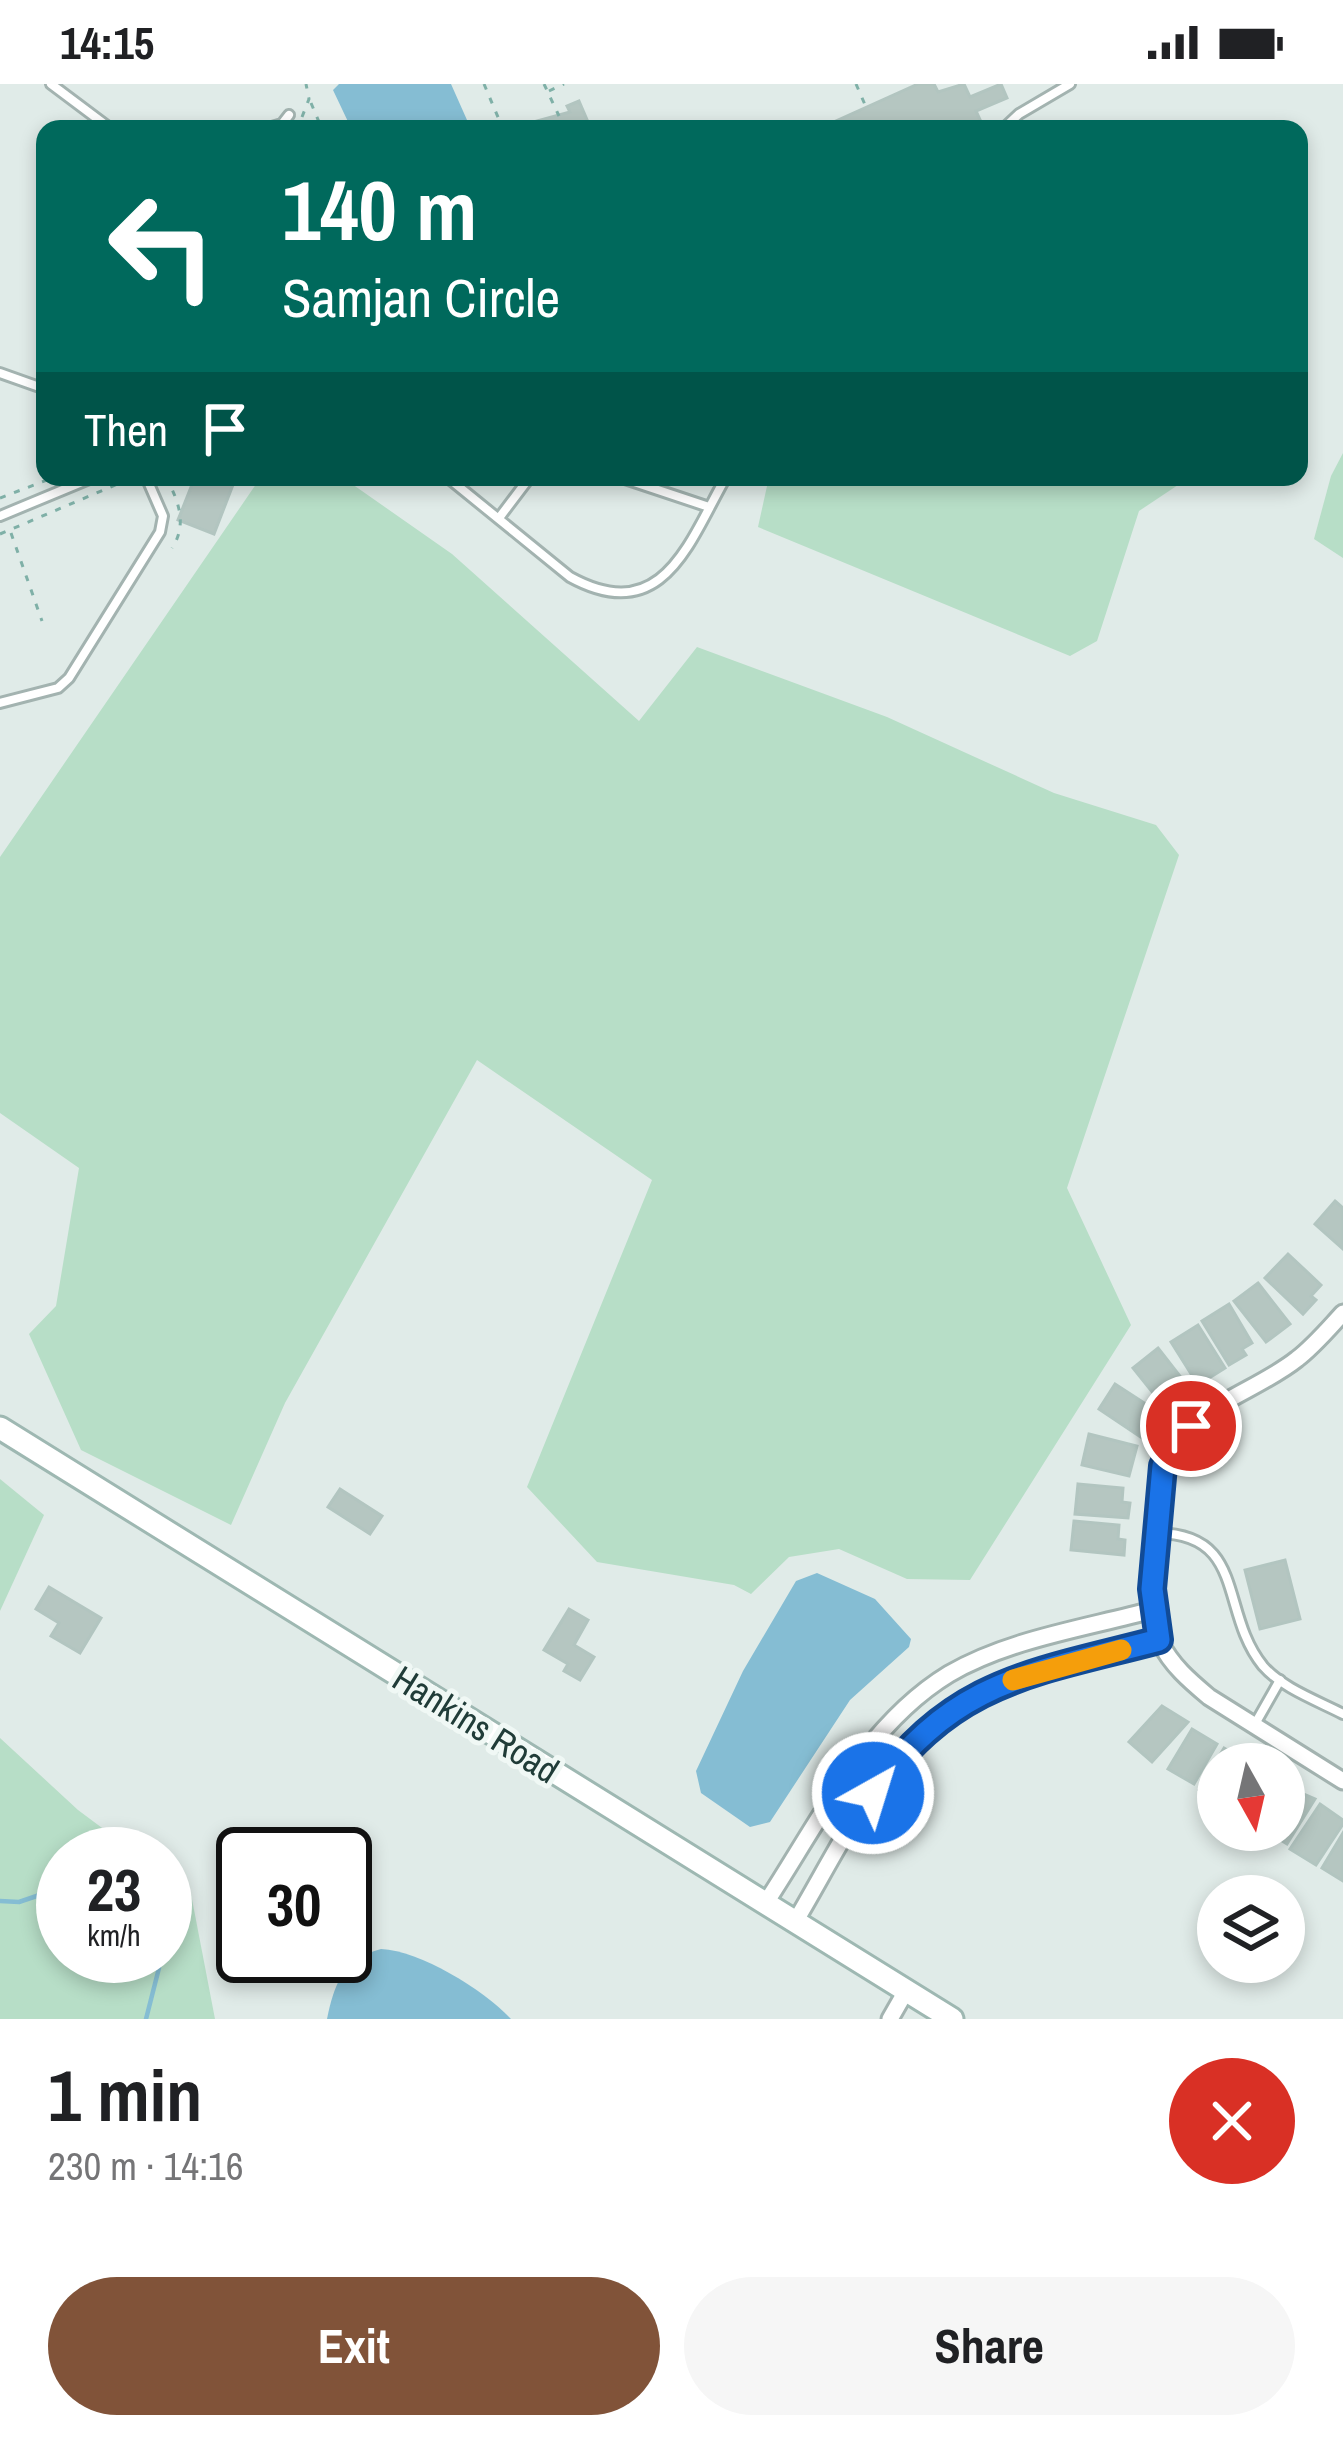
<!DOCTYPE html>
<meta charset="utf-8">
<style>
:root{--surface:#fff;--page:#f6f6f6;--text:#202124;--muted:#757577;--accent:#815339}
body{margin:0;font-family:"Archivo Narrow",sans-serif;background:var(--page);color:var(--text);height:100vh;display:flex;flex-direction:column;font-size:45px;white-space:nowrap}
*{box-sizing:border-box;margin:0}
p{font-size:39px;color:var(--muted)}
.icon{flex:none;width:66px;height:66px;fill:none;stroke:currentColor;stroke-width:2;stroke-linecap:round;stroke-linejoin:round}
.map{position:relative;height:1935px;overflow:hidden}
.side{display:flex;flex-direction:column;background:var(--surface);flex:1}
.side>*{flex:none}
.hud{position:absolute;left:36px;top:36px;width:1272px;height:366px;border-radius:24px;box-shadow:0 6px 18px #0003;background:#00695c;color:#fff;overflow:hidden}
.needle{width:78px;rotate:172deg}
.tools{position:absolute;left:1197px;top:1659px;display:grid;gap:24px}
.tools a{display:grid;place-items:center;width:108px;height:108px;border-radius:50%;background:var(--surface);box-shadow:0 6px 18px #0003;font-size:60px}
.speed{position:absolute;left:36px;top:1743px;display:flex;gap:24px;font-size:60px;font-weight:700;text-align:center}
.speed>*{display:grid;place-content:center;width:156px;height:156px;border-radius:50%;background:var(--surface);box-shadow:0 6px 18px #0003;line-height:1}
.speed small{font-size:30px;font-weight:400}
.speed .limit{border:6px solid #111;border-radius:18px;background:#fff;color:#111}
.pin{position:absolute;display:grid;place-items:center;width:102px;height:102px;color:#fff;margin:-51px;border:6px solid #fff;border-radius:50%;box-shadow:0 3px 12px #0007}
.me{position:absolute;width:132px;margin:-66px;rotate:39deg;stroke-linejoin:round;filter:drop-shadow(0 0 9px #0008)}
.turn{display:flex;align-items:center;gap:42px;height:252px;padding:0 48px;font-size:54px}
.turn .icon{width:156px;height:156px;stroke-width:2.5}
.turn b{display:block;font-size:84px;line-height:102px}
.then{display:flex;align-items:center;height:114px;padding:0 48px;background:#0003;gap:24px;font-size:45px}
.round{display:grid;place-items:center;flex:none;width:126px;height:126px;border-radius:63px;background:var(--page)}
.overview{display:flex;align-items:center;justify-content:space-between;height:204px;padding:0 48px}
h1{font-size:72px;font-weight:700;line-height:90px}
.action{display:flex;gap:24px;margin-top:auto;padding:24px 48px}
.action a{flex:1;height:138px;border-radius:72px;background:var(--accent);color:#fff;font-size:48px;font-weight:700;line-height:138px;text-align:center}
.action a+a{background:var(--page);color:var(--text)}
.status{display:flex;justify-content:space-between;align-items:center;height:84px;padding:0 60px;background:var(--surface);direction:ltr}
.status svg{height:33px;fill:currentColor}
.map>svg:first-child{display:block}
.green{fill:#b7dec7}
.water{fill:#85bdd3}
.lines{fill:none;stroke-linecap:round;stroke-linejoin:round}
.stream{stroke:#85bdd3;stroke-width:4.5}
.building{fill:#b5c6c1;stroke:#b2c5c0;stroke-width:3}
.service-casing{stroke:#a3b3b0;stroke-width:14}
.minor-casing{stroke:#a3b3b0;stroke-width:21}
.secondary-casing{stroke:#9eb8b2;stroke-width:27}
.path{stroke:#7fb0a7;stroke-width:3;stroke-dasharray:6 9;stroke-linecap:butt}
.service{stroke:#fff;stroke-width:8}
.minor{stroke:#fff;stroke-width:15}
.secondary{stroke:#fff;stroke-width:21}
.route-casing{stroke:#114b97;stroke-width:30}
.route{stroke:#1a73e8;stroke-width:21}
.slow{stroke:#f59e0b;stroke-width:21}
.labels{text-anchor:middle;dominant-baseline:central;stroke-width:10;stroke-linejoin:round;paint-order:stroke}
.street-label{font-size:36px;fill:#203c38;stroke:#f0f8f5}
</style>
<div class="status"><b>14:15</b><svg viewBox="0 0 49 12"><path d="M0 12V9h3v3zM5 12V6h3v6zM10 12V3h3v9zM15 12V0h3v12zM26 1h20v11H26zM47 4h2v5h-2z"/></svg></div>
<div class="map">
<svg width="1343" height="1935" viewBox="0 0 1343 1935">
<rect width="100%" height="100%" fill="#e0ebe8"/>
<g class="green">
<polygon points="1343,369 1343,474 1314,455 1331,392"/>
<polygon points="261,393 342,393 452,470 639,637 697,563 887,633 1054,709 1156,741 1179,771 1067,1104 1131,1241 970,1496 907,1495 839,1465 789,1473 751,1510 734,1501 597,1478 527,1403 652,1096 477,976 285,1319 231,1441 81,1366 29,1250 56,1222 79,1084 0,1029 0,773"/>
<polygon points="769,393 1190,393 1139,427 1097,557 1070,572 758,443"/>
<polygon points="0,1395 44,1431 0,1527"/>
<polygon points="0,1654 78,1726 137,1770 63,1770 63,1872 165,1872 165,1791 191,1810 215,1935 0,1935"/>
</g>
<g class="water">
<polygon points="339,0 451,0 471,45 360,45 358,41 351,44 333,6"/>
<polygon points="817,1489 875,1515 911,1555 909,1563 850,1616 770,1738 750,1743 701,1709 696,1687 743,1587 796,1497"/>
<path d="M 381,1865 C 421,1867 484,1906 511,1935 L 327,1935 C 334,1900 344,1874 381,1865 Z"/>
</g>
<g class="lines">
<g class="stream">
<polyline points="0,1817 19,1818 63,1803"/>
<polyline points="146,1935 159,1884 151,1872"/>
</g>
</g>
<g class="building">
<polygon points="918,0 934,0 938,8 964,0 970,13 1001,0 1007,14 976,27 982,40 978,45 818,45"/>
<polygon points="579,17 591,45 531,45 539,42 537,37 570,28 567,22"/>
<polygon points="195,393 236,393 214,450 178,436"/>
<polygon points="1335,1117 1343,1124 1343,1165 1315,1140"/>
<polygon points="1288,1170 1321,1201 1311,1212 1316,1216 1303,1230 1265,1194"/>
<polygon points="1258,1199 1290,1240 1266,1258 1234,1217"/>
<polygon points="1229,1220 1252,1259 1242,1265 1246,1271 1229,1281 1202,1237"/>
<polygon points="1198,1241 1225,1284 1198,1301 1171,1258"/>
<polygon points="1158,1264 1190,1305 1165,1324 1133,1284"/>
<polygon points="1115,1300 1158,1328 1142,1354 1099,1325"/>
<polygon points="1089,1350 1137,1362 1129,1392 1082,1381"/>
<polygon points="1078,1400 1123,1404 1122,1418 1130,1419 1128,1434 1075,1430"/>
<polygon points="340,1405 382,1432 370,1450 328,1423"/>
<polygon points="1074,1437 1119,1441 1118,1455 1125,1456 1124,1471 1071,1466"/>
<polygon points="1285,1476 1300,1535 1260,1545 1245,1486"/>
<polygon points="49,1503 101,1534 80,1569 51,1552 59,1539 36,1525"/>
<polygon points="569,1525 588,1536 574,1561 594,1573 580,1596 564,1587 568,1580 544,1566"/>
<polygon points="1162,1622 1188,1638 1152,1678 1129,1658"/>
<polygon points="1192,1645 1217,1660 1194,1700 1168,1685"/>
<polygon points="1224,1664 1250,1680 1218,1680 1218,1717 1199,1706"/>
<polygon points="1287,1703 1315,1715 1287,1760 1266,1747 1284,1746"/>
<polygon points="1320,1720 1343,1736 1343,1740 1316,1781 1290,1765"/>
<polygon points="1343,1749 1343,1797 1322,1784"/>
</g>
<g class="lines">
<defs>
<g id="service">
<polyline points="51,0 111,45"/>
<polyline points="265,45 282,40 289,31"/>
<polyline points="1003,45 1019,30 1070,0"/>
<polyline points="0,289 45,305"/>
<path d="M 447,393 L 570,493 C 663,544 689,458 726,393"/>
<polyline points="619,393 709,423"/>
<polyline points="0,432 94,393"/>
<polyline points="499,434 530,393"/>
<polyline points="0,619 58,604 69,594 160,448 163,432 146,393"/>
<path d="M 1157,1449 C 1247,1450 1219,1528 1263,1582 C 1282,1604 1318,1617 1343,1630"/>
<polyline points="1255,1640 1280,1596"/>
</g>
<g id="minor">
<path d="M 1343,1229 C 1329,1244 1314,1262 1297,1275 C 1261,1304 1204,1320 1175,1358 C 1155,1386 1145,1526 1160,1558 C 1171,1581 1190,1597 1209,1613 L 1343,1697"/>
<path d="M 765,1820 C 817,1741 865,1641 949,1590 C 1009,1555 1086,1544 1152,1526"/>
<path d="M 795,1838 C 844,1756 890,1649 983,1607 C 1038,1583 1101,1571 1159,1555"/>
<polyline points="890,1935 906,1907"/>
</g>
<polyline id="secondary" points="0,1344 952,1935"/>
</defs>
<use href="#service" class="service-casing"/>
<use href="#minor" class="minor-casing"/>
<use href="#secondary" class="secondary-casing"/>
<g class="path">
<polyline points="484,0 503,45"/>
<polyline points="544,0 559,32"/>
<polyline points="856,0 866,23"/>
<polyline points="549,7 564,0"/>
<polyline points="311,19 322,45"/>
<polyline points="302,33 309,15 306,0"/>
<path d="M 166,393 C 178,416 188,440 172,464"/>
<polyline points="0,414 55,393"/>
<polyline points="11,449 42,537"/>
<polyline points="0,450 134,393"/>
</g>
<use href="#service" class="service"/>
<use href="#minor" class="minor"/>
<use href="#secondary" class="secondary"/>
</g>
<g class="lines">
<defs>
<path id="route" d="M 873,1709 C 953,1595 1034,1589 1159,1556 L 1152,1505 L 1163,1382 L 1174,1360 L 1191,1342"/>
</defs>
<use href="#route" class="route-casing"/>
<use href="#route" class="route"/>
<polyline class="slow" points="1013,1596 1121,1566"/>
</g>
<g class="labels">
<g class="street-label">
<text transform="translate(476 1640) rotate(32)">Hankins Road</text>
</g>
</g>
</svg>
<div class="tools">
<a><svg class="needle" viewBox="-14 -14 28 28"><path d="M0-13l5 13h-10z" fill="#e53935"/><path d="M0 13l5-13h-10z" fill="#757577"/></svg></a>
<a><svg class="icon" aria-label="layers" viewBox="0 0 24 24"><path d="M12 4l9 5-9 5-9-5zM3 14l9 5 9-5"/></svg></a>
</div>
<div class="speed"><div>23<small>km/h</small></div><div class="limit">30</div></div>
<div class="pin" style="left:1191px;top:1342px;background:#d93025"><svg class="icon" aria-label="arrive" viewBox="0 0 24 24"><path d="M6 21V4h12l-3 4 3 4H6"/></svg></div>
<svg class="me" style="left:873px;top:1709px" viewBox="-20 -20 40 40"><circle r="17" fill="#1a73e8" stroke="#fff" stroke-width="3"/><path d="M0-11L8 9 0 5-8 9z" fill="#fff"/></svg>
<div class="hud">
<div class="turn"><svg class="icon" aria-label="left" viewBox="0 0 24 24"><path d="M17 20v-9H6M10 6l-5 5 5 5"/></svg><div><b>140 m</b>Samjan Circle</div></div>
<div class="then">Then<svg class="icon" aria-label="arrive" viewBox="0 0 24 24"><path d="M6 21V4h12l-3 4 3 4H6"/></svg></div>
</div>
</div>
<section class="side">
<div class="overview"><div><h1>1 min</h1><p>230 m · 14:16</p></div><a class="round" style="background:#d93025;color:#fff"><svg class="icon" aria-label="close" viewBox="0 0 24 24"><path d="M6 6l12 12M18 6L6 18"/></svg></a></div>
<div class="action"><a>Exit</a><a>Share</a></div>
</section>
